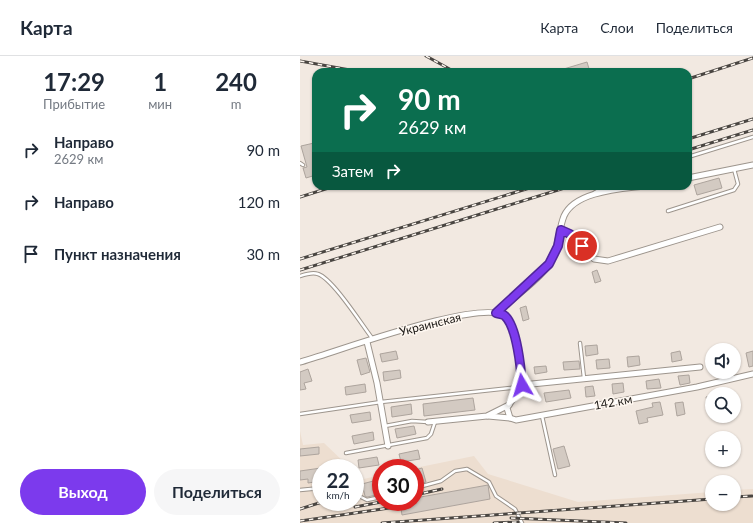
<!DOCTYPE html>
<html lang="ru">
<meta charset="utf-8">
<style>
:root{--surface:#fff;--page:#f6f6f7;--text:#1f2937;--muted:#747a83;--line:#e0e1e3;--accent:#7c3aed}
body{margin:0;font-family:Lato,sans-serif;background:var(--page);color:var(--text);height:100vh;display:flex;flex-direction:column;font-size:15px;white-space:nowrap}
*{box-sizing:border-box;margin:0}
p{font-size:13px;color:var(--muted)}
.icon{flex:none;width:22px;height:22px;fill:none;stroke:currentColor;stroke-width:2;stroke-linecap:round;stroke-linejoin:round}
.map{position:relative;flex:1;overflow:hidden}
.panel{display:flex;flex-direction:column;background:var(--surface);width:300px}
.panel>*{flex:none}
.banner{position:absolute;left:12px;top:12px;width:380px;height:122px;border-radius:12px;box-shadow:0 1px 3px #0004;background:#0b6e4f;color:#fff;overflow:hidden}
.buttons{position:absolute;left:405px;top:287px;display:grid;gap:8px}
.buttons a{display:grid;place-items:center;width:36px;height:36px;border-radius:50%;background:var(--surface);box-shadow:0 1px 3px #0004;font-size:20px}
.speed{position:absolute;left:12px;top:403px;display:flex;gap:8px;font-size:20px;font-weight:700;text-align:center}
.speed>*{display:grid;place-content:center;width:52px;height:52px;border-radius:50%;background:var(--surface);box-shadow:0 1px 3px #0004;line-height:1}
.speed small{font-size:10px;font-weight:400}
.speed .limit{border:6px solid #d22;background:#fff;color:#111}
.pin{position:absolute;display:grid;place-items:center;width:34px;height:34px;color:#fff;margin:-17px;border:2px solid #fff;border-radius:50%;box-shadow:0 1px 4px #0007}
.me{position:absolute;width:44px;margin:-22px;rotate:353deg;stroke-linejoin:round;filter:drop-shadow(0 0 3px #0008)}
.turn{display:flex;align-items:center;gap:14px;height:84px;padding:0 20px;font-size:18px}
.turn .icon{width:52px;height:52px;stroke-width:2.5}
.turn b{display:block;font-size:28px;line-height:34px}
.then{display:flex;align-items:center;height:38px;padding:0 20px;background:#0003;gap:8px;font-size:15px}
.eta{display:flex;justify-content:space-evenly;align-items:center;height:68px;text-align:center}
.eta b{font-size:24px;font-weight:700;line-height:28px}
.button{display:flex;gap:8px;margin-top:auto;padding:8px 20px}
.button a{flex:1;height:46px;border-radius:24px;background:var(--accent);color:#fff;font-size:16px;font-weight:700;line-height:46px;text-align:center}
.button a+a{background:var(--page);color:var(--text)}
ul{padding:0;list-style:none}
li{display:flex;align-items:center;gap:12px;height:52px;padding:0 20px}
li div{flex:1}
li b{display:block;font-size:15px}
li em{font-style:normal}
header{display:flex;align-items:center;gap:24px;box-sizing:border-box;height:56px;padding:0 20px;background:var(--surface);border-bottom:1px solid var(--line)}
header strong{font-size:19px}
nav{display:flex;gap:22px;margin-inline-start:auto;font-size:14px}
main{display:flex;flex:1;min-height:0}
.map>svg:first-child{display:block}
.built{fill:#edded0}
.building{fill:#d3cac2;stroke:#ada49d}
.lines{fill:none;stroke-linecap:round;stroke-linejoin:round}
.lane-casing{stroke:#9d958d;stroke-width:4.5}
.street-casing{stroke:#9d958d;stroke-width:7}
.lane{stroke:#fff;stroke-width:2.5}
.street{stroke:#fff;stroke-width:5}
.rail-casing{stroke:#494541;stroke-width:3}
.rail{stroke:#fef7f0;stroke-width:1.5;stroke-dasharray:4.5;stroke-linecap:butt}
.route-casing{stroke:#51269a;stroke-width:10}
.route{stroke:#7c3aed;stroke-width:7}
.labels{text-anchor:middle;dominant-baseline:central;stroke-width:3;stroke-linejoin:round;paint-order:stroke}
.street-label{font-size:12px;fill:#1a1714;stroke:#fef7f0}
</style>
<header>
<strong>Карта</strong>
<nav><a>Карта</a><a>Слои</a><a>Поделиться</a></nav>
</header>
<main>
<section class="panel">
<div class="eta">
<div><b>17:29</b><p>Прибытие</p></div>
<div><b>1</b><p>мин</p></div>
<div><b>240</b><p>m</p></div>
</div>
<ul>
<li><svg class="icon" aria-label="right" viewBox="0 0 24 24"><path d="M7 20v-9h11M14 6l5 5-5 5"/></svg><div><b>Направо</b><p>2629 км</p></div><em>90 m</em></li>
<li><svg class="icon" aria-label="right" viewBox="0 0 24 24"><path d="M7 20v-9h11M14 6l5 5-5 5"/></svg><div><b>Направо</b></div><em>120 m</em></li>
<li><svg class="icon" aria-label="arrive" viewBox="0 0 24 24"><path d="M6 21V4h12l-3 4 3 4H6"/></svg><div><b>Пункт назначения</b></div><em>30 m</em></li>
</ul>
<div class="button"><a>Выход</a><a>Поделиться</a></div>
</section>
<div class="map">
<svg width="453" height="467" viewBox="0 0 453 467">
<rect width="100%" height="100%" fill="#f2e9e1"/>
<polygon class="built" points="0,375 3,389 24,387 47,409 47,412 21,412 21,446 55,446 55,425 81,419 81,446 115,446 115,412 174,400 188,418 278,446 412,436 412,448 434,448 434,434 453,433 453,467 0,467"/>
<g class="building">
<polygon points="287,6 290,16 257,16 257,15"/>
<polygon points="14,87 16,95 16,119 6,122 3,112 7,111 1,90"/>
<polygon points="419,122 422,132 397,139 394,129"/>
<polygon points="297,214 301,225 295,227 292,216"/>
<polygon points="226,250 229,263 223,265 220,252"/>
<polygon points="297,289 298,298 286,300 285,290"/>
<polygon points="96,295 98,303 82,306 80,298"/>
<polygon points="380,295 382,304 372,306 371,297"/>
<polygon points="453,295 453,310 449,311 446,297"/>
<polygon points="339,300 340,309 328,311 327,301"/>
<polygon points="66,302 70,316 61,319 57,304"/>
<polygon points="309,303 310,312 297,313 296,304"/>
<polygon points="279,305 280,313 264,314 263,306"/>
<polygon points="246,310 247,316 235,318 234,311"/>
<polygon points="8,313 12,325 4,327 6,333 0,334 0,316"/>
<polygon points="100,314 101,322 84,325 83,316"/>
<polygon points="389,319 390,327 380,329 378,320"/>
<polygon points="359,323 361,332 347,333 346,325"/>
<polygon points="323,327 324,336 313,338 312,328"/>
<polygon points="65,328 66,336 46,339 45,331"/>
<polygon points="293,330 295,340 286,341 285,331"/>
<polygon points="269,334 271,342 246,346 244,337"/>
<polygon points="412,339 412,360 410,360 406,341"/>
<polygon points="173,342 175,354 124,360 123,348"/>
<polygon points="360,346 363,359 347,362 348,366 339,368 336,355 353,351 352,347"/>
<polygon points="383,346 385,358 377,360 375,347"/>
<polygon points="111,348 112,358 92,361 91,351"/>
<polygon points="70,356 71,364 52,367 50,359"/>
<polygon points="114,370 116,378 97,382 95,373"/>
<polygon points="73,376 74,384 54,388 52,380"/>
<polygon points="264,390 270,410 258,413 253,393"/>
<polygon points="19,391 19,398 0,400 0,393"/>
<polygon points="118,394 120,403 101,406 99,398"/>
<polygon points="77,401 79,409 59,412 58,404"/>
<polygon points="21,412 21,425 8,427 8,423 0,424 0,415"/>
<polygon points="122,412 126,426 115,429 115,414"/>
<polygon points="81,423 81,438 67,441 65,440 62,428"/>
<polygon points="188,429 190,443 102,459 100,446 115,446 115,442"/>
</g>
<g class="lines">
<defs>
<g id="lane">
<polyline points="388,101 453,81"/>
<polyline points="0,107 3,109"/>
<polyline points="294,137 305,130"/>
<polyline points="368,155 434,134 438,128 434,113"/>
<path d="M 0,220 C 6,218 13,216 18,218 C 33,223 62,269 72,282"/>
<polyline points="280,287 284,322"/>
<polyline points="0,358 81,346 220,331"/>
<polyline points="242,360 255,419"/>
<polyline points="85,370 112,365 128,366"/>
<polyline points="46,397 127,382 131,378 135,366"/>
<polyline points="115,432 141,425 155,415 167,413 189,426 196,440 215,453 222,467"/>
<polyline points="0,434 21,432"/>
<polyline points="55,438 67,444 81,441"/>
</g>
<g id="street">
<polyline points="388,122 453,109"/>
<polyline points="261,174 274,180 294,203 308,205 420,171"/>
<path d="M 196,257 C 212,243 239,224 250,207 C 259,192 258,175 264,160 C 275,135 321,133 344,130"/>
<polyline points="67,286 77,327 88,390"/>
<path d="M 0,306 C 31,298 185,240 206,261 C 218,272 221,312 222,329 L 400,311"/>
<polyline points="222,329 207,352 210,362 216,364 397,331 453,318"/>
<polyline points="188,360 210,362"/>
<polyline points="128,366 187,360 209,349"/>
</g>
</defs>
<use href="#lane" class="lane-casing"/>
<use href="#street" class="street-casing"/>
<use href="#lane" class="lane"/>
<use href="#street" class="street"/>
<defs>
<g id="rail">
<polyline points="126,0 155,16"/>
<polyline points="0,5 61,16"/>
<polyline points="388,23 453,2"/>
<polyline points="388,83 453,63"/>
<polyline points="388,94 453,74"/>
<polyline points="0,141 35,130"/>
<polyline points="0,203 236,130"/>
<polyline points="0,214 271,130"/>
<polyline points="115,439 142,433"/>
<polyline points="434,441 452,440"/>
<polyline points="55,451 81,446"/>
<polyline points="0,453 22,446"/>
<polyline points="211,462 326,467"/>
<polyline points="0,465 96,451"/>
<polyline points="82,467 412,443"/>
<polyline points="194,467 218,466"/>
</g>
</defs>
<use href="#rail" class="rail-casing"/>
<use href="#rail" class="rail"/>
</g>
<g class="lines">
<defs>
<path id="route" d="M 222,329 C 221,313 217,271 205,260 C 203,258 199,258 196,257 L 249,208 L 258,190 L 261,174 L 270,178 L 282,190"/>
</defs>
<use href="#route" class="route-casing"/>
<use href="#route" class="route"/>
</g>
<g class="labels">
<g class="street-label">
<text transform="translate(130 268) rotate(-14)">Украинская</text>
<text transform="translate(313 346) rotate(-10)">142 км</text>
</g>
</g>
</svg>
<div class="buttons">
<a><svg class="icon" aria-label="sound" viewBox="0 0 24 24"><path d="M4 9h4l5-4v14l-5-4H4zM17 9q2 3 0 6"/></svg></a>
<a><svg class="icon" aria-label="search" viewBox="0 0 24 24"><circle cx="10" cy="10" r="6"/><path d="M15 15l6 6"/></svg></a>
<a>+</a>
<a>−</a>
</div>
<div class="speed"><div>22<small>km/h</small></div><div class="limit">30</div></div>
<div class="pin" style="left:282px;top:190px;background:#d93025"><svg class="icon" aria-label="arrive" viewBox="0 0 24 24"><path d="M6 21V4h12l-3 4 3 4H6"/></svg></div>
<svg class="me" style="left:222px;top:329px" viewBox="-20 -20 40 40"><path d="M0-17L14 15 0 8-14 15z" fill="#7c3aed" stroke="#fff" stroke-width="4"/></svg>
<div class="banner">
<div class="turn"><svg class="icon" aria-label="right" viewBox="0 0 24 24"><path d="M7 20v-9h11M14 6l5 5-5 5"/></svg><div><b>90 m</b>2629 км</div></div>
<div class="then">Затем<svg class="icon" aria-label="right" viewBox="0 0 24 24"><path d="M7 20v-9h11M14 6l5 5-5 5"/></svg></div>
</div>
</div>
</main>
